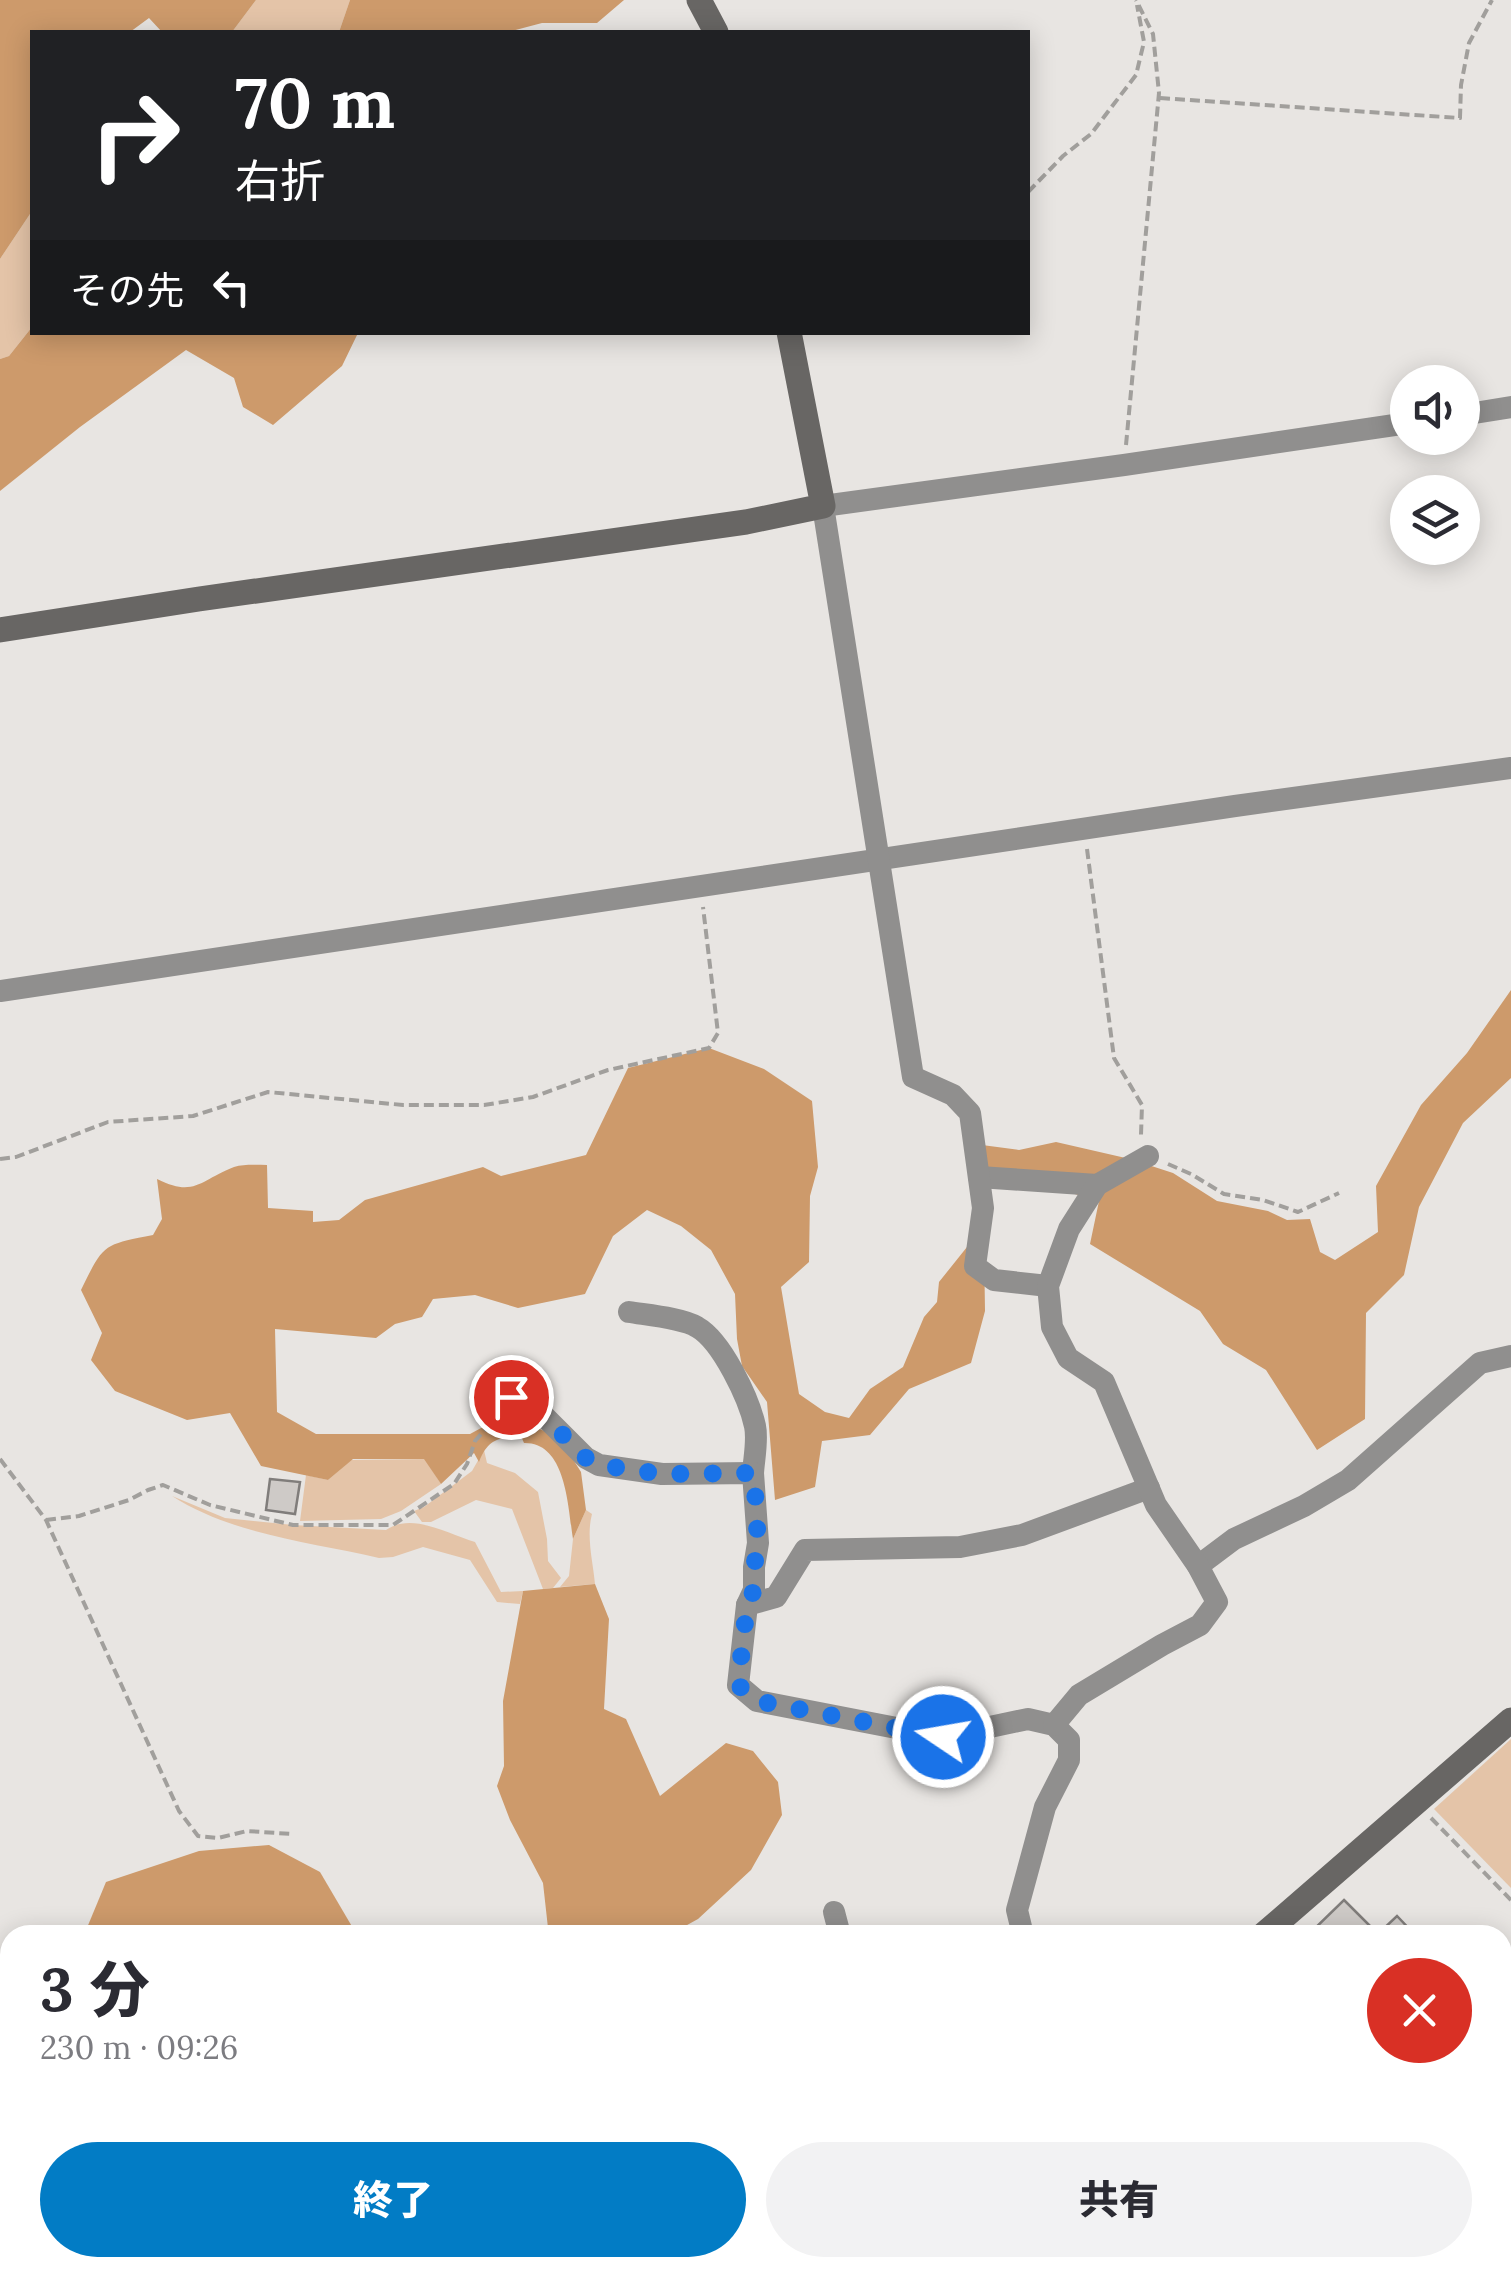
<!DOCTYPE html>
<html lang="ja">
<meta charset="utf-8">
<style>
:root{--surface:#fff;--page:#f2f2f3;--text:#2b2b33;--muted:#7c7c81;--accent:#027cc5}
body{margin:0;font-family:Lora,"Noto Sans JP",serif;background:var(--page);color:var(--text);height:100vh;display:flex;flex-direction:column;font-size:38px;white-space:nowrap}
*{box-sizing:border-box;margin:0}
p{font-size:32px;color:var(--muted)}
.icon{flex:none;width:55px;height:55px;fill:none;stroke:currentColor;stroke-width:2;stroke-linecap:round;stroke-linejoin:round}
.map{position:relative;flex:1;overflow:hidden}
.sheet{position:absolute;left:0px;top:1925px;width:1512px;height:352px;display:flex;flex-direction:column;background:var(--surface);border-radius:30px 30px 0 0;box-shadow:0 5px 25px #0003}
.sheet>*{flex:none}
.guide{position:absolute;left:30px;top:30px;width:1000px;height:305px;border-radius:0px;box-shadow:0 5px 25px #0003;background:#202124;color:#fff;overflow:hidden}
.tools{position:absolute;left:1390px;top:365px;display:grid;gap:20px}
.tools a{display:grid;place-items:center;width:90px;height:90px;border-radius:50%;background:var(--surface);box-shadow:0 5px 25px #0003;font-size:50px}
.pin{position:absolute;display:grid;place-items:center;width:85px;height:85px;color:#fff;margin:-42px;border:5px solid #fff;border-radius:50%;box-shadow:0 2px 10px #0007}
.me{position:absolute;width:110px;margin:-55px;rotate:282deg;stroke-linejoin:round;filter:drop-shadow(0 0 8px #0008)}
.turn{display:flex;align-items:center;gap:35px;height:210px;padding:0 40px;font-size:45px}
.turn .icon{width:130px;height:130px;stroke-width:2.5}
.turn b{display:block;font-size:70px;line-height:85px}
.then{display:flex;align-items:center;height:95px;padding:0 40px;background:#0003;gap:20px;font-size:38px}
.round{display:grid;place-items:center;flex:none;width:105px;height:105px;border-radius:52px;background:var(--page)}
.head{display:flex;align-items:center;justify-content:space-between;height:170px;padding:0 40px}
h1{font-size:60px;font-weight:800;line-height:75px}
.primary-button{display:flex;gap:20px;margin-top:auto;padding:20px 40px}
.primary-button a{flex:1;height:115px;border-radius:60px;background:var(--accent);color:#fff;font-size:40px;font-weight:800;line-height:115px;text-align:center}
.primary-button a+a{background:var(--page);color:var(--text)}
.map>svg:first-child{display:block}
.green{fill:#e4c4a8}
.forest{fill:#cd9a6b}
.building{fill:#cecac7;stroke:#807d7b;stroke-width:2.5}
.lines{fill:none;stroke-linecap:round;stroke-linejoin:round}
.path{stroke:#a19f9c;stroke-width:4;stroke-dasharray:10 5;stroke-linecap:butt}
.street{stroke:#908f8e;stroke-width:22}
.secondary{stroke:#686664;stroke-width:25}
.highway{stroke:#34322f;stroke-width:30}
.route{stroke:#1a73e8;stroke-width:18;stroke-dasharray:0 32.4}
</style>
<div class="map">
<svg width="1511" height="2276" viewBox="0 0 1511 2276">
<rect width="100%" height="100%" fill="#e8e5e2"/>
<g class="green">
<polygon points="256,0 350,0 339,32 232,32"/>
<polygon points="32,211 32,327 9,356 0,359 0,259"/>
<polygon points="484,1450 487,1463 515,1473 538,1492 547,1539 548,1561 561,1578 553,1588 543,1589 512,1509 476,1500 431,1522 422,1522 414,1511 424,1507 472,1471"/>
<polygon points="425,1459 441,1484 401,1511 381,1519 300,1521 306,1475 328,1480 351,1460"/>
<path d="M 172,1496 L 225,1518 L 293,1525 L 386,1530 C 412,1512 448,1534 475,1542 L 501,1592 L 523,1591 L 520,1604 L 497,1602 L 470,1560 L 423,1547 L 393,1557 L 379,1558 C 310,1542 233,1535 172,1496 Z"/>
<path d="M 586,1510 L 592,1514 C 586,1536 593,1562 595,1584 L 560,1587 L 569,1576 L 573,1539 Z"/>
<polygon points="1511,1739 1511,1888 1434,1809"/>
</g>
<g class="forest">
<polygon points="0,0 256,0 232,32 162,32 149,18 130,32 32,32 32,211 0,259"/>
<polygon points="350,0 624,0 597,23 542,23 508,32 339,32"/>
<polygon points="32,327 32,332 358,333 342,366 273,425 243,407 234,378 186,350 80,427 0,491 0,359 9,356"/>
<polygon points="1511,990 1511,1078 1463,1123 1419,1207 1404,1275 1366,1313 1365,1419 1317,1450 1266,1370 1223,1344 1200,1311 1090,1244 1099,1201 985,1168 982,1145 1019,1150 1056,1142 1130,1159 1173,1173 1217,1201 1268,1211 1287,1220 1310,1219 1320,1252 1335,1260 1378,1232 1376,1186 1421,1105 1467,1053"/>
<path d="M 709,1048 L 764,1069 L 812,1101 L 818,1167 L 810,1196 L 809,1262 L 781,1287 L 799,1394 L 825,1412 L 849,1418 L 870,1389 L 903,1367 L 924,1317 L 937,1302 L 939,1282 L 971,1242 L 984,1245 L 985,1311 L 971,1363 L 909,1389 L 870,1435 L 822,1441 L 815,1487 L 775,1500 L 767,1402 L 742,1366 L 737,1339 L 735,1294 L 711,1250 L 681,1226 L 647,1210 L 613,1236 L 585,1294 L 518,1308 L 475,1295 L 433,1299 L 422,1317 L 395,1324 L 376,1338 L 275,1329 L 277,1412 L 316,1434 L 470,1434 L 494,1421 L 525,1423 L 559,1437 L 581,1472 L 586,1510 L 573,1539 C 568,1509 567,1442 524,1443 L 521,1436 C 498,1438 488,1439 479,1462 L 474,1453 L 441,1484 L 424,1459 L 353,1459 L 328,1480 L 261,1466 L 230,1413 L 187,1420 L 115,1391 L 91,1360 L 102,1333 L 81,1290 C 104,1243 103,1245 153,1235 L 162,1219 L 157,1179 C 195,1198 200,1180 234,1167 C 244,1164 256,1165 267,1165 L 268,1208 L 313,1211 L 313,1222 L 339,1220 L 365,1200 L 483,1167 L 501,1176 L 586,1155 L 628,1068 Z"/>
<polygon points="595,1584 609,1619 604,1709 626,1719 660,1796 726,1743 753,1751 778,1782 782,1815 751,1870 698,1919 669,1935 528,1935 548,1928 543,1883 510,1820 497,1786 504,1766 503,1701 523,1591"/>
<polygon points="269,1845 320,1872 357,1935 84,1935 106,1882 199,1851"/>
<polygon points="10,2038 10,2102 0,2099 0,2047"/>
</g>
<g class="building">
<polygon points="270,1479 300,1482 295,1514 266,1510"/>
<polygon points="1344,1900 1378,1934 1397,1916 1415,1935 1308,1935"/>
</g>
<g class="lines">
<g class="path">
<polyline points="1160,98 1460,118 1461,85 1469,43 1492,0"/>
<polyline points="1028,192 1063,156 1091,134 1136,75 1144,42 1137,5"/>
<polyline points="1126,445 1159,93 1153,34 1136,0"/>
<polyline points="1087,849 1114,1058 1142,1105 1141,1135"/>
<polyline points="0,1159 16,1157 108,1122 193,1116 268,1092 403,1105 484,1105 533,1097 608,1070 709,1048 718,1033 703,907"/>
<polyline points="1168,1164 1191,1174 1224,1194 1263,1200 1298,1212 1339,1193"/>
<polyline points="0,1459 46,1520 179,1811 198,1836 218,1838 247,1831 292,1834"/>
<polyline points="46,1520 79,1516 129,1500 148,1490 163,1485 210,1505 293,1525 393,1525 454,1484 467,1464 475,1441 491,1423 511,1421"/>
<polyline points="1431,1818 1511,1900"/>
</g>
<g class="street">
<polyline points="1462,415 1511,407"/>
<polyline points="0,991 1235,806 1511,768"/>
<polyline points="979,1177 1097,1185"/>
<polyline points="1048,1286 994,1280 975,1266 983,1208 970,1113 953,1095 913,1077 823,506 1124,465 1408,423"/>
<path d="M 629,1312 C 647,1315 682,1318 697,1327 C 722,1341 749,1399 755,1426 C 758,1440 754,1458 753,1473"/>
<polyline points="493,1386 541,1413 586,1458 599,1465 662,1474 753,1473 758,1543 754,1567 754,1590 747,1605 738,1685 757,1701 943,1737 1028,1719 1054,1725 1069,1740 1069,1760 1045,1807 1017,1910 1023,1935"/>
<polyline points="1198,1566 1234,1539 1304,1506 1348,1480 1480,1363 1511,1356"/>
<polyline points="747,1605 776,1597 805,1550 960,1547 1022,1535 1149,1488"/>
<polyline points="1054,1725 1079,1695 1162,1645 1200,1625 1217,1602 1198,1566 1156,1505 1104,1382 1068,1358 1052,1327 1048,1286 1069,1229 1097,1185 1148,1156"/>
<polyline points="834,1912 840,1935"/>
<polyline points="546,2276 547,2268"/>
<polyline points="885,2276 896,2268"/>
</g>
<g class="secondary">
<polyline points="699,0 716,32"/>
<polyline points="0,630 199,599 746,522 823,506 789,332"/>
<polyline points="1263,1935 1511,1720"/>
<polyline points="1061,2276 1065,2268"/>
</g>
<g class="highway">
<polyline points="0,2117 10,2121"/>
<polyline points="0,2140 10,2143"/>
<polyline points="283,2268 296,2276"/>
</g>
</g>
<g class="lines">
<polyline class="route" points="511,1397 541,1413 586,1458 599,1465 662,1474 754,1473 758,1544 754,1567 754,1590 747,1605 738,1685 757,1701 943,1737"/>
</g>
</svg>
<div class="tools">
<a><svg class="icon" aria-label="sound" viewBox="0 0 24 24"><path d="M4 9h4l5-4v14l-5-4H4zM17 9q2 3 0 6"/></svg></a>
<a><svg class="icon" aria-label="layers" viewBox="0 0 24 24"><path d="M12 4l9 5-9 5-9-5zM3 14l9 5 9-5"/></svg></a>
</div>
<div class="pin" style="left:511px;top:1397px;background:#d93025"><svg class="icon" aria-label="arrive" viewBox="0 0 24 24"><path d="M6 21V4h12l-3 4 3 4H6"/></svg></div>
<svg class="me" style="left:943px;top:1737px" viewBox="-20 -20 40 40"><circle r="17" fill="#1a73e8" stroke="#fff" stroke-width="3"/><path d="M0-11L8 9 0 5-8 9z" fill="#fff"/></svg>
<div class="guide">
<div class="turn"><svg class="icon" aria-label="right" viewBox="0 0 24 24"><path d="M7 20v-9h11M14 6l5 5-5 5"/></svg><div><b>70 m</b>右折</div></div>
<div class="then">その先<svg class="icon" aria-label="left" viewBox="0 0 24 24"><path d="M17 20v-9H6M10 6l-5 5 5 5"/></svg></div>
</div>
<section class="sheet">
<div class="head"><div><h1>3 分</h1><p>230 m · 09:26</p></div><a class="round" style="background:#d93025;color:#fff"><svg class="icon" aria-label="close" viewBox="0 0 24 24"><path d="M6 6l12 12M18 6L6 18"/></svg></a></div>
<div class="primary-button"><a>終了</a><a>共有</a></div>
</section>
</div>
